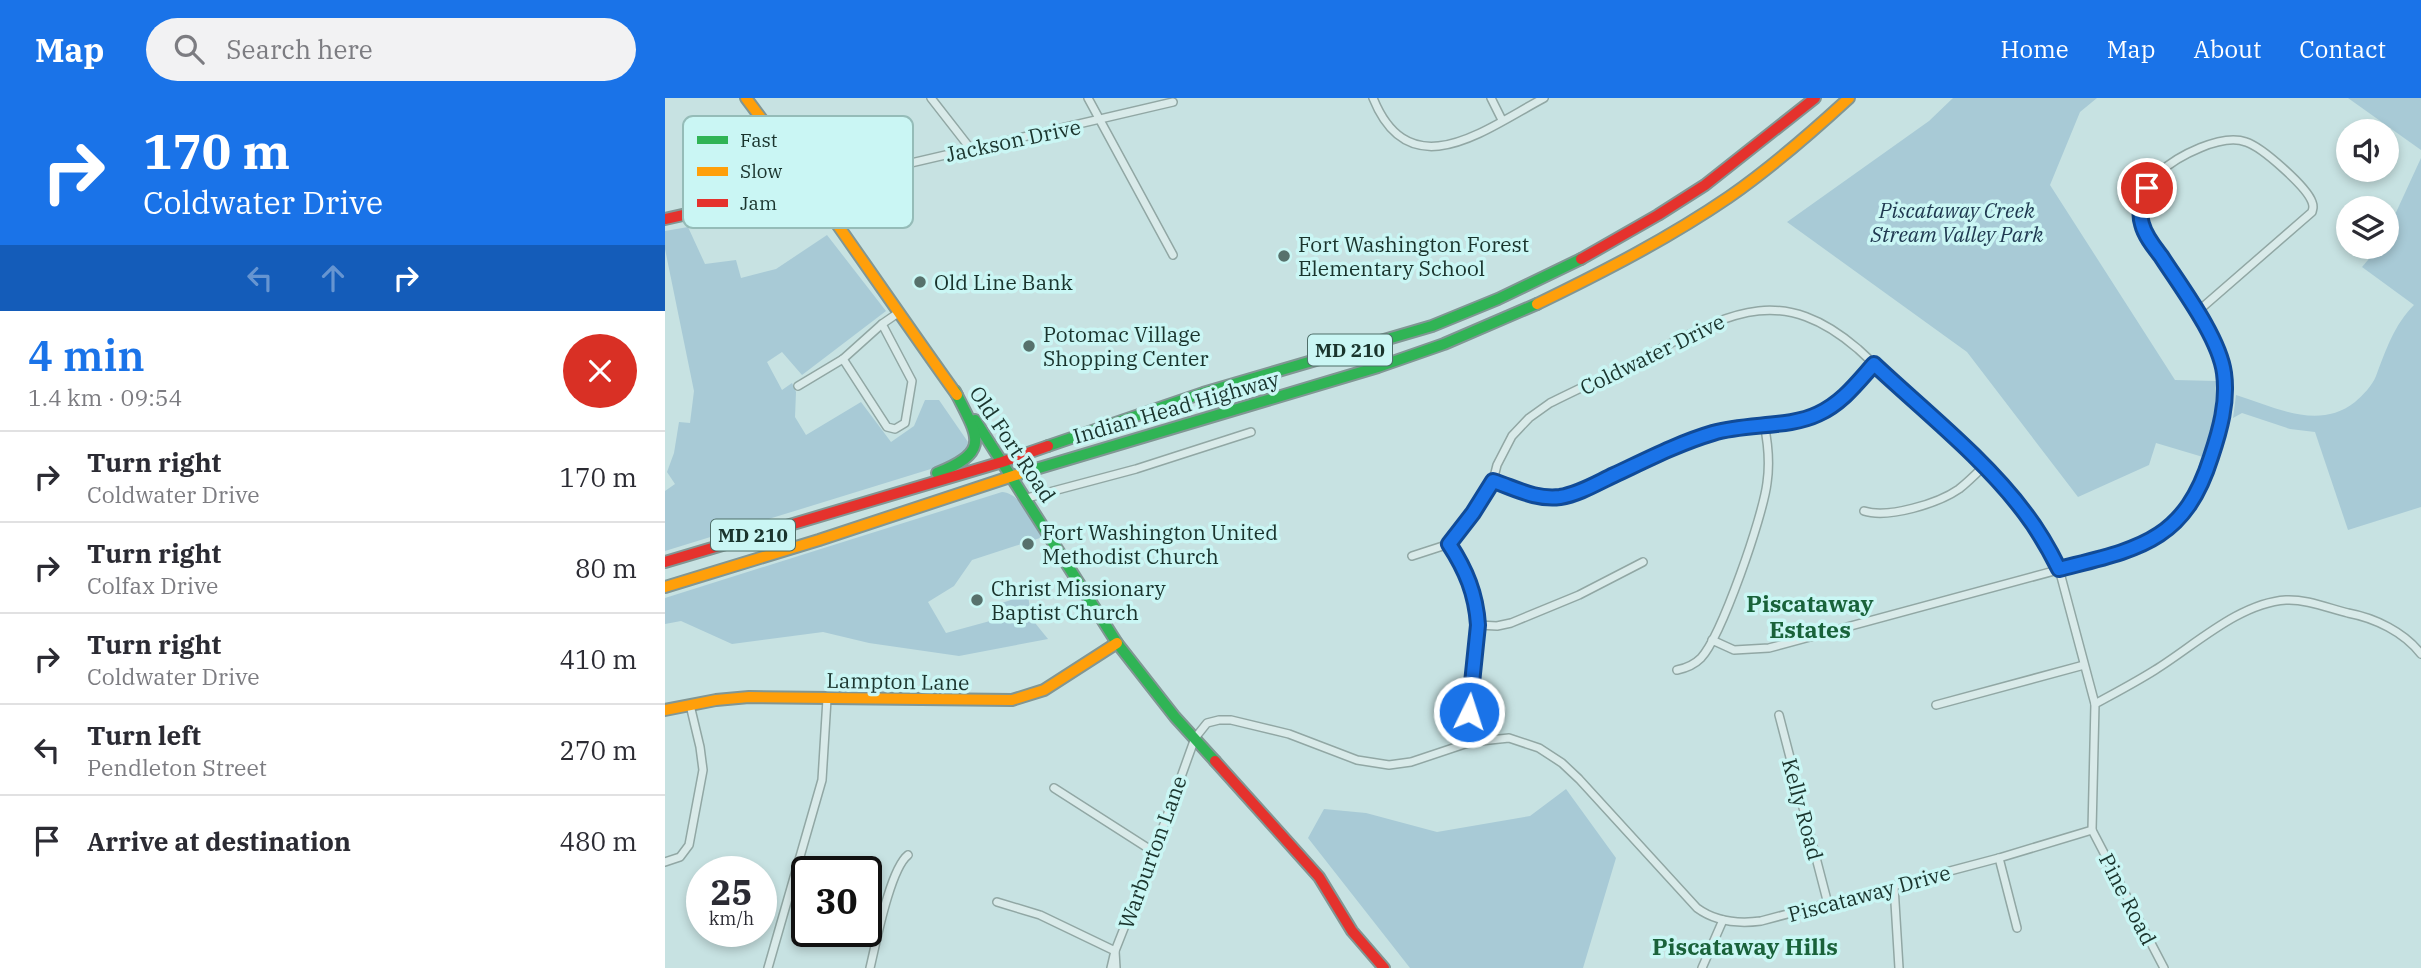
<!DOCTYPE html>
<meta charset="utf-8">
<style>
:root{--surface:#fff;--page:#f2f2f3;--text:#2b2b33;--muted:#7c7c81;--line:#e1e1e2;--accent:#1a73e8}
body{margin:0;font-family:"IBM Plex Serif",serif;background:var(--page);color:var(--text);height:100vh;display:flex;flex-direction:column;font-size:26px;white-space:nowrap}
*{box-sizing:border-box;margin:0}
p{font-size:23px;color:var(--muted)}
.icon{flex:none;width:38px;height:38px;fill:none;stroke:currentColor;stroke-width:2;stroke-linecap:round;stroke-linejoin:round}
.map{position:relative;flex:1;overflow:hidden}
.side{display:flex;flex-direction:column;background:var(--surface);width:665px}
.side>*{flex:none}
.banner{background:#1a73e8;color:#fff;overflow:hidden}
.controls{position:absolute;left:1671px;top:21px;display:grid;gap:14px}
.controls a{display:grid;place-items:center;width:63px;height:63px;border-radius:50%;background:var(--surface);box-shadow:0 4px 10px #0003;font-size:35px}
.speed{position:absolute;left:21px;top:758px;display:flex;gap:14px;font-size:35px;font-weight:700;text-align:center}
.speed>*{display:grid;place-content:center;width:91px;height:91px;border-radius:50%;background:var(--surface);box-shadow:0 4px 10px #0003;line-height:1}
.speed small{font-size:18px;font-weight:400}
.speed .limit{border:4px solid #111;border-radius:10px;background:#fff;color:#111}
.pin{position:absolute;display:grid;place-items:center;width:60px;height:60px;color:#fff;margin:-30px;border:4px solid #fff;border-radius:50%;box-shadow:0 2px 7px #0007}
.me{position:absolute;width:77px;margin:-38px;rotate:4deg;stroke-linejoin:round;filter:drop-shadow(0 0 5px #0008)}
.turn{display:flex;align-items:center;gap:24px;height:147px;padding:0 28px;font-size:32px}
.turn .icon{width:91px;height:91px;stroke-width:2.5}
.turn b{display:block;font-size:49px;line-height:60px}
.lanes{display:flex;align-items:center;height:66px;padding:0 28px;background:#0003;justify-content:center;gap:35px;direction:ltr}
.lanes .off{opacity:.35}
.round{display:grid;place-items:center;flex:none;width:74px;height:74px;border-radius:37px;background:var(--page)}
.head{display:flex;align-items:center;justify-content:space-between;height:119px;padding:0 28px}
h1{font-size:42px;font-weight:600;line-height:52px;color:var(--accent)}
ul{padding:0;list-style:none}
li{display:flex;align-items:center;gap:21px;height:91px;padding:0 28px;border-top:2px solid var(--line)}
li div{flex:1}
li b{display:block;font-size:26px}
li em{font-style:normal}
header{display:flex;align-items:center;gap:42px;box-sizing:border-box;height:98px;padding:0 35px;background:var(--accent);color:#fff}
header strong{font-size:33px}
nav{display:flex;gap:38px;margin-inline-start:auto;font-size:24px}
.search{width:490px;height:63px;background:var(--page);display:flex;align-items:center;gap:18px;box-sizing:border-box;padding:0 24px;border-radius:38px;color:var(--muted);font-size:26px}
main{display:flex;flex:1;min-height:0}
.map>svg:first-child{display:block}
.green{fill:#a8cad6}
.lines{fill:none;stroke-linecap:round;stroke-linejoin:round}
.street-casing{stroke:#91a7a4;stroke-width:10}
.fast-casing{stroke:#819694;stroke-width:14}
.slow-casing{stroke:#819694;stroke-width:14}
.jam-casing{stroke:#819694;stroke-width:14}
.street{stroke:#d9eae9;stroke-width:7}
.fast{stroke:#30b455;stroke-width:10}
.slow{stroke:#ff9f0a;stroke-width:10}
.jam{stroke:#e5322d;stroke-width:10}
.route-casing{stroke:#114b97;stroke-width:18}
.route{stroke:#1a73e8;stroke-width:12}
.poi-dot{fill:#57716c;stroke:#caf6f4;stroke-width:2.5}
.labels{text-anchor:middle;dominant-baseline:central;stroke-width:7;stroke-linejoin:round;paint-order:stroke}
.shield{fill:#caf6f4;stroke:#4f6e69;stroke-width:2}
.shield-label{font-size:19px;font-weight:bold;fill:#1a342d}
.street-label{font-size:21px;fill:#1a342d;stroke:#caf6f4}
.park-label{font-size:21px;font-style:italic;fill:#203951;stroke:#caf6f4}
.poi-label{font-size:21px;fill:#1a342d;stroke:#caf6f4;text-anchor:start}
.neighbourhood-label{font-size:23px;font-weight:bold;fill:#19623a;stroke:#caf6f4}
.key{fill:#caf6f4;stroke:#95bcb8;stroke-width:2}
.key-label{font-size:19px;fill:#1a342d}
</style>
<header>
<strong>Map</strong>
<div class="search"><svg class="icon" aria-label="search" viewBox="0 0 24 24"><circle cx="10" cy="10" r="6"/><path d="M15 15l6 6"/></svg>Search here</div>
<nav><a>Home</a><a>Map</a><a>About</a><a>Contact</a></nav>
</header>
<main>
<section class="side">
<div class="banner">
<div class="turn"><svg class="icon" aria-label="right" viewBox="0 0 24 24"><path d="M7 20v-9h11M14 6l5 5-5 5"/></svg><div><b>170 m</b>Coldwater Drive</div></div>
<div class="lanes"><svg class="icon off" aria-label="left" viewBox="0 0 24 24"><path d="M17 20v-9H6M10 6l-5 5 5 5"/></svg><svg class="icon off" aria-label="ahead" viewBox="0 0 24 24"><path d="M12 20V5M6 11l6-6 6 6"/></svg><svg class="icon" aria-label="right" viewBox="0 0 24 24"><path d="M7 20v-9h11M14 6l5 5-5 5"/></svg></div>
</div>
<div class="head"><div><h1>4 min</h1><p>1.4 km · 09:54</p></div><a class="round" style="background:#d93025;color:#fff"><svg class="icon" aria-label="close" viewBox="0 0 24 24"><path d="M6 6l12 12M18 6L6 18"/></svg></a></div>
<ul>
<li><svg class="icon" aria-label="right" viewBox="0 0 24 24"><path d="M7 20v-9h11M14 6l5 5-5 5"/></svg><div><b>Turn right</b><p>Coldwater Drive</p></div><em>170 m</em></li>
<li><svg class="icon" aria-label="right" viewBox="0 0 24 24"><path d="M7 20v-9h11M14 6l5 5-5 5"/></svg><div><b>Turn right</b><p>Colfax Drive</p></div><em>80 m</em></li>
<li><svg class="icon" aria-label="right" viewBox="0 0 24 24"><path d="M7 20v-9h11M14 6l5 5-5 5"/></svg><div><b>Turn right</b><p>Coldwater Drive</p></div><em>410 m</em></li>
<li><svg class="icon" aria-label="left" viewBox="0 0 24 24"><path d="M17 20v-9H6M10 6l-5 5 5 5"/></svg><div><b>Turn left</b><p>Pendleton Street</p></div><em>270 m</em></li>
<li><svg class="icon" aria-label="arrive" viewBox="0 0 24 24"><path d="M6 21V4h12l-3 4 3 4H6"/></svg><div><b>Arrive at destination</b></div><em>480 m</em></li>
</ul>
</section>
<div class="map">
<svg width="1756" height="870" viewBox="0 0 1756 870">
<rect width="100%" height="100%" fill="#c7e2e2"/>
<g class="green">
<polygon points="1288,0 1432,0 1415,14 1385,87 1510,282 1551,283 1550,314 1538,359 1491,345 1484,367 1413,399 1302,254 1122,124 1264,23"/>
<polygon points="1683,0 1756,0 1756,52"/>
<path d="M 1756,60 L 1756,409 L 1683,432 L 1650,334 L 1625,331 L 1577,315 L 1568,320 L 1571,297 C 1610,309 1653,333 1690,304 C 1698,297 1707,288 1711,278 C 1721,252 1729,227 1749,207 L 1697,169 L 1714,149 L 1722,149 L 1722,134 Z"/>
<path d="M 23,129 L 40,166 L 71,162 L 76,180 L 111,171 L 162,137 L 221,213 L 137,277 L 117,254 L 102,264 L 117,292 L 127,285 L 131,294 L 130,319 L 141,337 L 196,304 L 226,344 L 249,328 L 260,302 L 274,302 L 303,344 C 302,360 282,364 269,370 L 0,453 L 0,393 L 10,386 L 2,374 L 9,355 L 14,324 L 25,325 L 29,293 L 0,151 L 0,133 Z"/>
<path d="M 337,394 C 356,395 368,424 378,439 L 307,462 L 289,488 L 263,504 L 281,535 L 325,523 L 334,506 L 363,496 L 366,520 L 383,541 L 294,558 L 204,545 L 158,534 L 67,546 L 16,523 L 0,526 L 0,500 Z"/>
<polygon points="901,691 951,760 918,870 745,870 643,740 659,711 701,715 772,734 865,718"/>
</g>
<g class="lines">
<defs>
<g id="street">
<polyline points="266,0 305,50"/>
<polyline points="423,0 508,157"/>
<path d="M 708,0 C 745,92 822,30 879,0"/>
<polyline points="826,0 837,22"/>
<polyline points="147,88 508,4"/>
<polyline points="178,261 222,329 230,331 240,325 247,283 217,226"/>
<polyline points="133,288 178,261 217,226 233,215"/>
<path d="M 828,383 C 851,390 870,401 895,399 C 914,397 932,385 949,377 C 981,362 1014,345 1048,335 C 1081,325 1123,330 1153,316 C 1177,305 1192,285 1209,266"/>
<polyline points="362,400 471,371 586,334"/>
<path d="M 1199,413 C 1223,421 1274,405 1294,391 C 1303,384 1311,376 1319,368"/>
<polyline points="784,446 804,482 812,513 813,527 803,603 806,644"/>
<polyline points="813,527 832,528 846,525 914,497 978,464"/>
<path d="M 1047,542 L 1069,552 L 1104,550 L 1452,456 C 1502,439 1524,418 1543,369 C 1554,339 1563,307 1559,275 C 1554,239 1516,190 1496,159 C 1490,149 1481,139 1477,128 C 1475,121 1475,113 1477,107 C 1479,95 1486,83 1494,75 C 1512,58 1557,35 1581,44 C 1597,49 1642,89 1647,104 C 1649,109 1648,109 1647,114 L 1532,214"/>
<path d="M 1012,572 C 1022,570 1029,567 1036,560 C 1057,537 1098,418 1102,385 C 1105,365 1103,345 1099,326"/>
<path d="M 1430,606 C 1450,595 1471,584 1490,572 C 1529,548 1574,505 1621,502 C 1641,501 1663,510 1683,515 C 1710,520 1739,534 1756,556"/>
<polyline points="1271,607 1419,567"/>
<polyline points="1114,617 1163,806"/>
<polyline points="389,690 489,754"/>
<polyline points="1427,732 1499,870"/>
<polyline points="1334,760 1352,830"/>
<polyline points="0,764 15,759 24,747 38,672 35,649 25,607"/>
<polyline points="1229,788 1234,870"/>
<polyline points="332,804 375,817 450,853 446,870"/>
<polyline points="103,870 157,682 162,601"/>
<path d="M 205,870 C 211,845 225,771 243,757"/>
<path d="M 451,870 L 450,853 L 489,754 L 530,640 L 542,625 L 554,622 L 566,622 L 624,636 L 692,662 L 724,667 L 746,664 L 806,644 L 844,640 L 874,650 L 897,665 L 914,681 L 1032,810 C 1051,824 1073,826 1096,823 L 1334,760 L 1427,732 L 1430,606 L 1394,471 L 1370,428 L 1345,396 L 1319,368 L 1193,251 C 1116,185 1065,215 987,255 C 953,273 919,288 885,305 L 864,320 L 847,338 L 832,367 L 828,383 L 815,405 L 784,446 L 747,458"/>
<polyline points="1037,870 1058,822"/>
</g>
<g id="fast">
<polyline points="310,322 452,545 510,619 550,663"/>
<polyline points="383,348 538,295 767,228 833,201 916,161"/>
<path d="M 272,375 C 328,353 312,338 290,293"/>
<polyline points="354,376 713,269 779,246 872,206"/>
</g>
<g id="slow">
<path d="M 81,0 C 154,97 221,198 292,297"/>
<path d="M 872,206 C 938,174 1004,140 1064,99 C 1107,69 1146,35 1184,0"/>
<polyline points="0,489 154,442 354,376"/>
<polyline points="0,612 51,602 84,599 347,602 379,592 452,545"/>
</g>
<g id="jam">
<polyline points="0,121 147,88"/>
<polyline points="916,161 993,117 1040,87 1150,0"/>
<polyline points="0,464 337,364 383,348"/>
<polyline points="550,663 654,779 687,833 719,870"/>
</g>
</defs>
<use href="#street" class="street-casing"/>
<use href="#fast" class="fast-casing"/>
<use href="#slow" class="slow-casing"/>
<use href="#jam" class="jam-casing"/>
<use href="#street" class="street"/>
<use href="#fast" class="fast"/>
<use href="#slow" class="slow"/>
<use href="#jam" class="jam"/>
</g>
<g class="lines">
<defs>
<path id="route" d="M 804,614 L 813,527 C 811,496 801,472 784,446 L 808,415 L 828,383 C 850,390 870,402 895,399 C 914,396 932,385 949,377 C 981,362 1014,345 1048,335 C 1081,325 1124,330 1153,316 C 1177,305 1192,285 1209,266 C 1258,312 1320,361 1360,415 C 1373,432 1384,451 1394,471 C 1472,451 1519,445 1546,359 C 1555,332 1563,304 1559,275 C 1554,239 1516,189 1496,158 C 1489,149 1480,138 1477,126 C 1473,114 1478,102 1482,90"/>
</defs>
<use href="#route" class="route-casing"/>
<use href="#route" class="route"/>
</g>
<g class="poi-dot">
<circle cx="619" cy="158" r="7"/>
<circle cx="255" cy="184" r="7"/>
<circle cx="364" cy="248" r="7"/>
<circle cx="363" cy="446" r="7"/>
<circle cx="312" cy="502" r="7"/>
</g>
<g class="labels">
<g class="shield">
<rect x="643" y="236.5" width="84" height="31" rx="5"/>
<rect x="46" y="421.5" width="84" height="31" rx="5"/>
</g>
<g class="shield-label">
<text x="685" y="252">MD 210</text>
<text x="88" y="437">MD 210</text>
</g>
<g class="street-label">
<text transform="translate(348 42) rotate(-12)">Jackson Drive</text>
<text transform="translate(987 256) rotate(-26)">Coldwater Drive</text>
<text transform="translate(511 309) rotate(-16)">Indian Head Highway</text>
<text transform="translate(348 346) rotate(56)">Old Fort Road</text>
<text transform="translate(233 583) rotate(1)">Lampton Lane</text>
<text transform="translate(1138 711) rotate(75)">Kelly Road</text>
<text transform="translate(487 754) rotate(-70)">Warburton Lane</text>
<text transform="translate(1204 795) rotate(-15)">Piscataway Drive</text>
<text transform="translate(1463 801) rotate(63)">Pine Road</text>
</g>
<g class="park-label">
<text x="1292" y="112">Piscataway Creek<tspan x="1292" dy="24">Stream Valley Park</tspan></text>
</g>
<g class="poi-label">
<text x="633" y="146">Fort Washington Forest<tspan x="633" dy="24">Elementary School</tspan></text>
<text x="269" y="184">Old Line Bank</text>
<text x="378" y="236">Potomac Village<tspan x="378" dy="24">Shopping Center</tspan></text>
<text x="377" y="434">Fort Washington United<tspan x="377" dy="24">Methodist Church</tspan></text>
<text x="326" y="490">Christ Missionary<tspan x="326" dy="24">Baptist Church</tspan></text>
</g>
<g class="neighbourhood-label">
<text x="1145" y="505">Piscataway<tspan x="1145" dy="26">Estates</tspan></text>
<text x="1080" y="848">Piscataway Hills</text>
</g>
</g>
<rect x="18" y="18" width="230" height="112" rx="10" class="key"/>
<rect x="32" y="38" width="31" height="8" fill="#30b455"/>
<rect x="32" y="69" width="31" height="9" fill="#ff9f0a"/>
<rect x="32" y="101" width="31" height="8" fill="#e5322d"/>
<g class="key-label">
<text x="75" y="49">Fast</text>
<text x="75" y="80">Slow</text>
<text x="75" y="112">Jam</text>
</g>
</svg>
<div class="controls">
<a><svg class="icon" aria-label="sound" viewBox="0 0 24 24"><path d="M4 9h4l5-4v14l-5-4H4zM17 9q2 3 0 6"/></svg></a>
<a><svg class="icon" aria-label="layers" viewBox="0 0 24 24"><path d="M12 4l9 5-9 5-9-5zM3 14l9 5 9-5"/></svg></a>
</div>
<div class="speed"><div>25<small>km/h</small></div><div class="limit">30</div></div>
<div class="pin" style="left:1482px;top:90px;background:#d93025"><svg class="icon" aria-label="arrive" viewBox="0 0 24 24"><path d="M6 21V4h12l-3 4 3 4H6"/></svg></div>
<svg class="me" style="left:804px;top:614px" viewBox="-20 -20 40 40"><circle r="17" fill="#1a73e8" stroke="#fff" stroke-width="3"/><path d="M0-11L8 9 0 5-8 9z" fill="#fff"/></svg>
</div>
</main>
